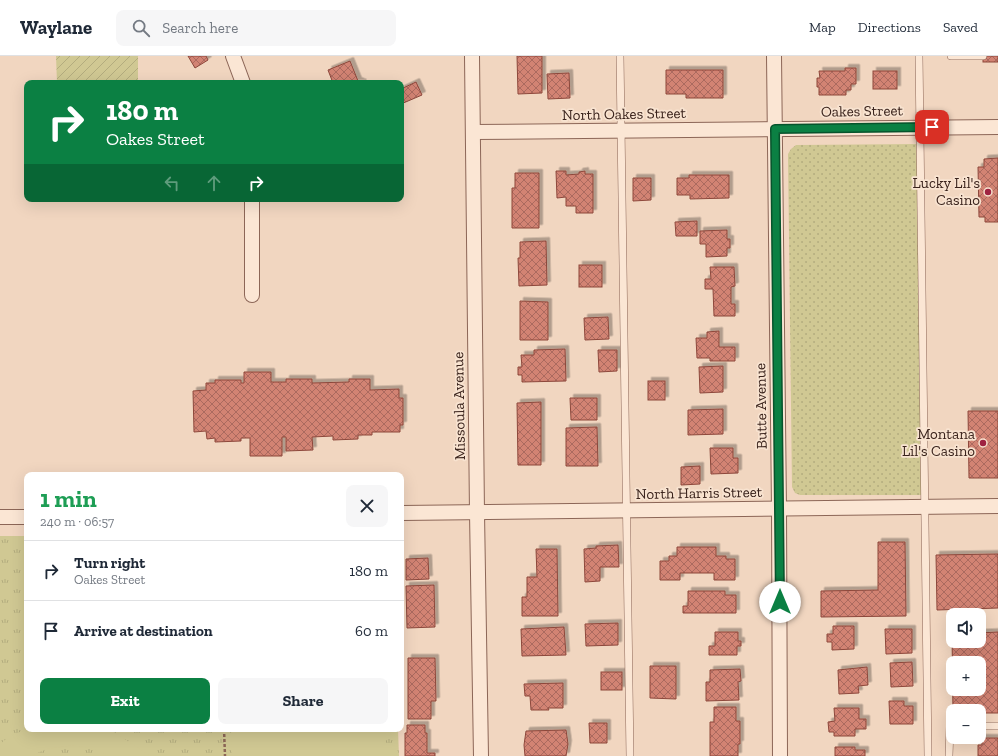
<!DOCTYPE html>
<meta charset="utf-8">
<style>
:root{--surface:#fff;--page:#f6f6f7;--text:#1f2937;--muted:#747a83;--line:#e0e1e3;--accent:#0b8043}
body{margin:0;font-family:"Zilla Slab",serif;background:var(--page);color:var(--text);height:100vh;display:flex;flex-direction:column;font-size:15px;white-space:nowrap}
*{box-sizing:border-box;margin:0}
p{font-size:13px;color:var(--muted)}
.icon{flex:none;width:22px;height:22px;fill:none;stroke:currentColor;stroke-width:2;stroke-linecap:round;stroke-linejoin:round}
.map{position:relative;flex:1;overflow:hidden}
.drawer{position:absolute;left:24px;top:416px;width:380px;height:260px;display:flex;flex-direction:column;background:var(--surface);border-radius:8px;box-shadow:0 4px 16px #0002}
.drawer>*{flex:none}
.hud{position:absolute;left:24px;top:24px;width:380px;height:122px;border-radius:8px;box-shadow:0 4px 16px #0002;background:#0b8043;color:#fff;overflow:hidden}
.buttons{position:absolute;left:946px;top:552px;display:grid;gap:8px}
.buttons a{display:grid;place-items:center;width:40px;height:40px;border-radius:8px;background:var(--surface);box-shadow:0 4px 16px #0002;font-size:20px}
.pin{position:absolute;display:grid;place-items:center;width:34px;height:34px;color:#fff;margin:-17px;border-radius:8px;box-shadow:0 2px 6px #0006}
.me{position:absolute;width:44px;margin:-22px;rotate:0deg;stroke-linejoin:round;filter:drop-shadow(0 0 3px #0008)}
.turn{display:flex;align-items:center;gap:14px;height:84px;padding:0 16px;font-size:18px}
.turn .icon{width:52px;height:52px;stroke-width:2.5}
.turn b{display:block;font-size:28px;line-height:34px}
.lanes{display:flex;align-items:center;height:38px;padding:0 16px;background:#0003;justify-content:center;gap:20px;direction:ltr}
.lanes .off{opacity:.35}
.round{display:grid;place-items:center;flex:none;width:42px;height:42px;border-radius:8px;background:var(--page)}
.head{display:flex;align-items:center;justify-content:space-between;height:68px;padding:0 16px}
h1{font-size:24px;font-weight:700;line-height:30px;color:#1e9e55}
.action{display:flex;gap:8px;margin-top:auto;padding:8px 16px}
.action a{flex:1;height:46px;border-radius:8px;background:var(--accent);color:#fff;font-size:16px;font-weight:700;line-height:46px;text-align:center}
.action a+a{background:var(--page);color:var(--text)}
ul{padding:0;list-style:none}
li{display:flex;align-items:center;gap:12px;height:60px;padding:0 16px;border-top:1px solid var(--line)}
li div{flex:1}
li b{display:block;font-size:15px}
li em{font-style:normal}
header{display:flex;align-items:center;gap:24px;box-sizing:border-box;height:56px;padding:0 20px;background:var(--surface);border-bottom:1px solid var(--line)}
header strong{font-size:19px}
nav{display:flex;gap:22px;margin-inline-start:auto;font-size:14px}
.search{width:280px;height:36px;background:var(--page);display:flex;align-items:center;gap:10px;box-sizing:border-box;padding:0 14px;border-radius:8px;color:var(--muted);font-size:15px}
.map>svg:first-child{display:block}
.grass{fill:url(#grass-dots)}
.park{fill:url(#park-tufts)}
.garden{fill:url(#garden-furrows)}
.pitch{fill:#d0c893}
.building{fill:url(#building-cross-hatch);stroke:#8d473b;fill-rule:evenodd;filter:url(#shadow)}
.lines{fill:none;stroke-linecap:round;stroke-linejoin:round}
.service-casing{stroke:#8c6657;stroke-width:8}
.minor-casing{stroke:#8c6657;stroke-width:16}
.path{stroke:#8c6657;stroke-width:2.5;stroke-dasharray:3 2;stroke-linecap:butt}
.service{stroke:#fbe6d4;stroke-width:7}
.minor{stroke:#fbe6d4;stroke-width:14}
.route-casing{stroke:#07532c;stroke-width:10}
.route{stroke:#0b8043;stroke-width:7}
.poi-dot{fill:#9f2241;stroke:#f8e3d0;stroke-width:1.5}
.labels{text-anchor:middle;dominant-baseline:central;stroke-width:3.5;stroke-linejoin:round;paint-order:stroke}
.street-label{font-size:15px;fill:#3a231c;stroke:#f8e3d0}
.poi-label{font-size:15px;fill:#3a231c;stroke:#f8e3d0;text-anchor:end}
</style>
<header>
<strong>Waylane</strong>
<div class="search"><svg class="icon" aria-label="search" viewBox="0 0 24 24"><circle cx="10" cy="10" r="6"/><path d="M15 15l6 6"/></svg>Search here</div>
<nav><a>Map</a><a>Directions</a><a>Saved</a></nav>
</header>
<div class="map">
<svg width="998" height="700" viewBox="0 0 998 700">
<defs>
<pattern id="grass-dots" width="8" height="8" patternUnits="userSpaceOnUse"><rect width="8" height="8" fill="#d0c893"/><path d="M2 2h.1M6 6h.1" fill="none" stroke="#b3ac7e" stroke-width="1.8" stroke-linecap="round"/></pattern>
<pattern id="park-tufts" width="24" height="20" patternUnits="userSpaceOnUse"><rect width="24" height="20" fill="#d0c893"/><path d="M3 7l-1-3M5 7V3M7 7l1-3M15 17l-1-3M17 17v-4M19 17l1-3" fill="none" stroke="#b3ac7e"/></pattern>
<pattern id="garden-furrows" width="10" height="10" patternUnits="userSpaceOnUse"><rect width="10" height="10" fill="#d0c893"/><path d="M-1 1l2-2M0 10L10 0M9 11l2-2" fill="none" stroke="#b3ac7e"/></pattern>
<pattern id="building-cross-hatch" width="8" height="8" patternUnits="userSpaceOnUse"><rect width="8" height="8" fill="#d28373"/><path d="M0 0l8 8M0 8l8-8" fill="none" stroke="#ab6b5e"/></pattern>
<filter id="shadow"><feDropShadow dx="3.5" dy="-3.5" stdDeviation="0" flood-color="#0004"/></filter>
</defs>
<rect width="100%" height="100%" fill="#f1d6c0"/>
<polygon class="grass" points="920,88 925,439 800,439 795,437 792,431 788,98 791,93 796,89"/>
<polygon class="park" points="0,480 27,480 27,673 398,673 399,700 0,700"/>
<polygon class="garden" points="56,0 138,0 138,27 57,27"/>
<g class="pitch">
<polygon points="29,673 109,673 151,700 109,700 100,695 75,689 47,693 30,700 0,700 0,688 11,679"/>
<polygon points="231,673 387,673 387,681 381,700 232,700"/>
</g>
<g class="building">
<polygon points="188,0 206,0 208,4 195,12"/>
<polygon points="517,0 542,0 542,37 518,38"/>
<rect x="983" y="0" width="15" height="6"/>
<polygon points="350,5 358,25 363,27 333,27 328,14"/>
<polygon points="845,12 856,12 856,28 851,28 851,34 846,34 846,39 819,39 819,31 817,31 817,22 820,22 819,15 845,15"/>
<polygon points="666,14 723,14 723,42 686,42 686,38 666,38"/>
<rect x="873" y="15" width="24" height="18"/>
<polygon points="569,17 570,42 548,43 547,18"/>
<polygon points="416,26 422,39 401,48 401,33"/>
<polygon points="998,102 998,166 985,166 985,161 979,161 978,111 984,111 984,103"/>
<polygon points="556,115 566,115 566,119 579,118 579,116 585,115 585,118 593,118 593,157 576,157 576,150 566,150 566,141 557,142"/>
<polygon points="515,117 539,117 539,172 512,172 512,132 515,132"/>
<polygon points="689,119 729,119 729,142 690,143 690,139 677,139 677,122 689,122"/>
<polygon points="633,122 651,122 651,144 633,145"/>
<polygon points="697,165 697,180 676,180 675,166"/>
<polygon points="727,174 727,183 730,183 730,192 727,192 727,200 706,201 706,188 700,188 700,175"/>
<polygon points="546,185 547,229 519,230 518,202 520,202 520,186"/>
<rect x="579" y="209" width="23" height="22"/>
<polygon points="710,211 734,211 735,230 731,231 731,248 735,248 735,260 714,260 713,233 705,233 705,223 711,223"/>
<polygon points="520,245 548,246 548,284 520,284"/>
<polygon points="608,261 609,283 585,284 584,262"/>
<polygon points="719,275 719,291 735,291 735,305 710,305 710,302 697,302 696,282 707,282 707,276"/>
<polygon points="565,293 566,325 522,326 522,319 518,319 518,311 522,311 521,299 534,299 534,294"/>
<polygon points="598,294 617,294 617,315 599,316"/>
<polygon points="723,310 723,336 700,337 699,311"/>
<polygon points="244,316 271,316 271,326 286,326 286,323 312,323 312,327 349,326 349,323 370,323 370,334 399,333 399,342 403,342 403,369 400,369 400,376 372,376 372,379 358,379 358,383 333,384 333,380 312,381 313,394 286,395 286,381 282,381 282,400 250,400 250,382 241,382 241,385 215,386 215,382 207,383 206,375 194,376 193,335 206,334 206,327 215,327 215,324 241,324 241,327 244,327"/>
<rect x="648" y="325" width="17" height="19"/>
<polygon points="570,342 597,342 597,364 571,364"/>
<polygon points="541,346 541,409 518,409 517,347"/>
<polygon points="723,353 723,378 688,379 688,354"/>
<polygon points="968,355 998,355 998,422 969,422"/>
<polygon points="597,371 598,410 566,410 566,372"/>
<polygon points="710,392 733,392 733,402 738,402 738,417 711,418"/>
<polygon points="700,410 700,428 681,429 681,411"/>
<polygon points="878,486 905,486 906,560 821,561 821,535 878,534"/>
<polygon points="618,489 619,511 600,511 600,525 585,526 584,493 596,492 596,490"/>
<polygon points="677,491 716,491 716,500 726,500 726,503 735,503 735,524 714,524 714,517 680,517 680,524 660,524 660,505 669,505 669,500 677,500"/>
<polygon points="536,493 557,493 558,560 522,560 522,541 527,541 527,521 537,521"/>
<polygon points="998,498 998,552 937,554 936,499"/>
<polygon points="428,502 429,523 406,524 406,503"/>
<polygon points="434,529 435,571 407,572 406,530"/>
<polygon points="688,535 725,535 725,539 736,539 736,557 683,557 683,550 688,550"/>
<polygon points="618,567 618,589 586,590 585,568"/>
<polygon points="833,570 854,570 854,593 832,594 832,586 827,586 827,578 833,578"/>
<polygon points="564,571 566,599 522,600 521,573"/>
<polygon points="885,573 912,573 912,597 886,598"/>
<polygon points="715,576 738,576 738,585 741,585 741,590 737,590 737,599 709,599 709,590 715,590"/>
<path d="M 998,576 L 998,657 L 979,657 L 979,655 L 953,655 L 953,657 L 952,577 L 953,577 L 953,585 L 979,585 L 979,577 ZM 953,607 L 979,607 L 979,633 L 953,633 Z"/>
<polygon points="408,602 435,602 436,645 431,645 431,663 408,663"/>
<polygon points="912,606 913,630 891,631 890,607"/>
<polygon points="650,610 676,610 676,643 650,642"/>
<polygon points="867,611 868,629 858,630 859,637 839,638 838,614"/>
<polygon points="740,613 741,625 738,626 739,644 706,645 706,626 710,626 710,614"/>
<rect x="601" y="616" width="21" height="18"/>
<polygon points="563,627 563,652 548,652 549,654 531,654 530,640 525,640 524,628"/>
<polygon points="889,645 904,645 904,650 913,650 913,668 890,668"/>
<polygon points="714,651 736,651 736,665 740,665 740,688 738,688 738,700 710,700 710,666 714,666"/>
<polygon points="834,652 859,652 859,663 866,663 866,673 855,673 855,680 834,680 834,676 829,676 828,666 835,665"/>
<polygon points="589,667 607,667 607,687 590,687"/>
<polygon points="407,669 425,669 425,677 427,677 427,697 435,697 435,700 405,700 405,677 407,677"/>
<polygon points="566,674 568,688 566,700 525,700 524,689 526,675"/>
<polygon points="982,682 998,682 998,700 978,700 978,689 982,689"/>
<polygon points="835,691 855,691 855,694 865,694 865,700 835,700"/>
</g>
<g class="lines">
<defs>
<g id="service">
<polyline points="620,0 630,700"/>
<polyline points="919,0 928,700"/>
<polyline points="951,0 983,0"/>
<polyline points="979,670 998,670"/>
<polyline points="949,700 950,671 953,671"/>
</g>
<g id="minor">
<polyline points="233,0 243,27"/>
<polyline points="472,0 477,457 481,700"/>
<polyline points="774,0 779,453 780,700"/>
<polyline points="473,76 998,71"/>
<polyline points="252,143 252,239"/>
<polyline points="401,457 998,450"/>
<polyline points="0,461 27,461"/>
</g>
</defs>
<use href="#service" class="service-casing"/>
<use href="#minor" class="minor-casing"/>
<polyline class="path" points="224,673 225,700"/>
<use href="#service" class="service"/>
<use href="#minor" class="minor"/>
</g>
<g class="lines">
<defs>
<polyline id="route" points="780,546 775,73 932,71"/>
</defs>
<use href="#route" class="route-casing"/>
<use href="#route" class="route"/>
</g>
<g class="poi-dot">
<circle cx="988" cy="136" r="4"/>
<circle cx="983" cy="387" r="4"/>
</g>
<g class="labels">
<g class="street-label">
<text transform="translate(862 55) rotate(-1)">Oakes Street</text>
<text transform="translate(624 58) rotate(-1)">North Oakes Street</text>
<text transform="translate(459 350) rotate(-91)">Missoula Avenue</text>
<text transform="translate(761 350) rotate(-91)">Butte Avenue</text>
<text transform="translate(699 437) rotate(-1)">North Harris Street</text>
</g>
<g class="poi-label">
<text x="980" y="127">Lucky Lil's<tspan x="980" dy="17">Casino</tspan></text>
<text x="975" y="378">Montana<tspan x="975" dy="17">Lil's Casino</tspan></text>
</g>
</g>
</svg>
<div class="buttons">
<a><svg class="icon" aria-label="sound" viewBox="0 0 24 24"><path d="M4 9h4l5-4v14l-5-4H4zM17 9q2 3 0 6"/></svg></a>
<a>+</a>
<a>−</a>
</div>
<div class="pin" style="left:932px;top:71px;background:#d93025"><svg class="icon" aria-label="arrive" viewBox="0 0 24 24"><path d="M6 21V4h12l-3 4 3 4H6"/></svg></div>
<svg class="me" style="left:780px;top:546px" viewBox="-20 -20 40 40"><circle r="19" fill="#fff"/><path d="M0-13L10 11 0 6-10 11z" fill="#0b8043"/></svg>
<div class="hud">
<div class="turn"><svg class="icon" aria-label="right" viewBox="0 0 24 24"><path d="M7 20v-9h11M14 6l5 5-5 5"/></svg><div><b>180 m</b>Oakes Street</div></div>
<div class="lanes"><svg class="icon off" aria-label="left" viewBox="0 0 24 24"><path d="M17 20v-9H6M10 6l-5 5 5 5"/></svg><svg class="icon off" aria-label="ahead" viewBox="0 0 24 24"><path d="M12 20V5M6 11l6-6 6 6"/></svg><svg class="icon" aria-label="right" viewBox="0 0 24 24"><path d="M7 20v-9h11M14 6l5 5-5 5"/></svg></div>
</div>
<section class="drawer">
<div class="head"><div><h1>1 min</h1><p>240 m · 06:57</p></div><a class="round"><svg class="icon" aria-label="close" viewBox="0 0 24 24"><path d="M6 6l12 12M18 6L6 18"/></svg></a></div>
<ul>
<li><svg class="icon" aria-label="right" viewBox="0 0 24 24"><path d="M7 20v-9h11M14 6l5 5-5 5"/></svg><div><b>Turn right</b><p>Oakes Street</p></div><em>180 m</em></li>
<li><svg class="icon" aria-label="arrive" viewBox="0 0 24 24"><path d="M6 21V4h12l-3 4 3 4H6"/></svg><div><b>Arrive at destination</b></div><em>60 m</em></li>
</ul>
<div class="action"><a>Exit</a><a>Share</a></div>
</section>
</div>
